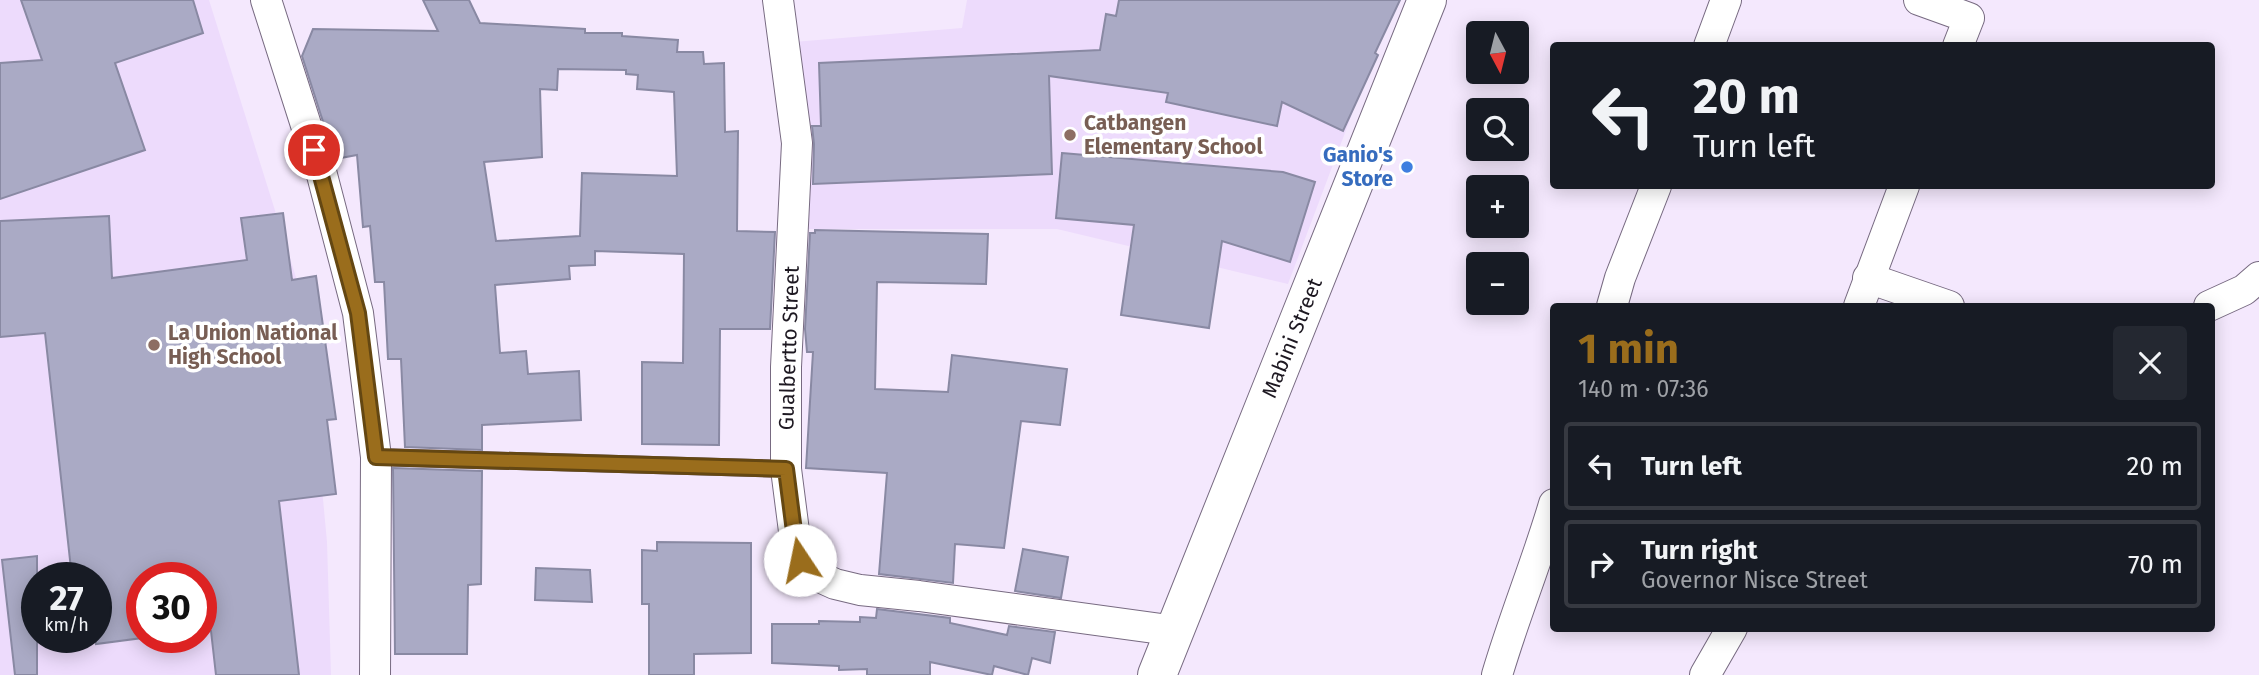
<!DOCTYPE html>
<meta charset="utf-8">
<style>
:root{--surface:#171b24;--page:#242831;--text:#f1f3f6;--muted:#9ea1a6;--line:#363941;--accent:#9a6d1c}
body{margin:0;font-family:"Fira Sans",sans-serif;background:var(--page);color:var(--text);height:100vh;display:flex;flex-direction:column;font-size:26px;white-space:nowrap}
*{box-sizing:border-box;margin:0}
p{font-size:23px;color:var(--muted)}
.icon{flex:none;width:38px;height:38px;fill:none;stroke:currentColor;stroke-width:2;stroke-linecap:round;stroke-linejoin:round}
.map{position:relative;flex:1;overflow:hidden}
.details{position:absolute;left:1550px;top:303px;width:665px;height:329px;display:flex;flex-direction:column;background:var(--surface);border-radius:7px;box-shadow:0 4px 18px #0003}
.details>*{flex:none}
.hud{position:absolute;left:1550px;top:42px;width:665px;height:147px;border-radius:7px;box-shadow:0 4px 18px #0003;background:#171b24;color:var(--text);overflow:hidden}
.needle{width:46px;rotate:173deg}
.buttons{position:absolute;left:1466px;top:21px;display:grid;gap:14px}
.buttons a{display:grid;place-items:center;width:63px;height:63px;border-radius:7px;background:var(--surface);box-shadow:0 4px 18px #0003;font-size:35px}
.speed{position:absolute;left:21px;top:562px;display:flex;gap:14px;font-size:35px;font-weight:700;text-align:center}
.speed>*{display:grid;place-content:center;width:91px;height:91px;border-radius:50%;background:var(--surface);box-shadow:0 4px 18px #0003;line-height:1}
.speed small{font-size:18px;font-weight:400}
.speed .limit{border:10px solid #d22;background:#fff;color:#111}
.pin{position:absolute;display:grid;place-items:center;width:60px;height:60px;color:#fff;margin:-30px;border:4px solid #fff;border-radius:50%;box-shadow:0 2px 7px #0007}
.me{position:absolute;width:77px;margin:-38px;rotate:349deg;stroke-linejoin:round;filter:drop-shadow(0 0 5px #0008)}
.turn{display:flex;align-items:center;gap:24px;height:147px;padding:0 28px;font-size:32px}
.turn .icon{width:91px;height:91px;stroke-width:2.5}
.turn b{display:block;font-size:49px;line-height:60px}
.round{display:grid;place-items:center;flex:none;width:74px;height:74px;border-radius:7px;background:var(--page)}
.head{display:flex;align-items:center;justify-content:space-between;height:119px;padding:0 28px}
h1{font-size:42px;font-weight:700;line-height:52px;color:var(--accent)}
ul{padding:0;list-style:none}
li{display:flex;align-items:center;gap:21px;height:88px;margin:0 14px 10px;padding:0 14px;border:4px solid var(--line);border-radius:7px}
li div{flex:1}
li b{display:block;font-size:26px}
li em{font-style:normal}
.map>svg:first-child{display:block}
.built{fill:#eddbfc;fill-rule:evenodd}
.building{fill:#aaaac5;stroke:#8989a3;stroke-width:2;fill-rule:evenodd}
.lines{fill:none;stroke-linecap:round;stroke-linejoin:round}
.service-casing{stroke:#776a81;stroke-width:18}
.minor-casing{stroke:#776a81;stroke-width:32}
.secondary-casing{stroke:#776a81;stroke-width:40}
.service{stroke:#fff;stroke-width:16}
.minor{stroke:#fff;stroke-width:30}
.secondary{stroke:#fff;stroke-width:38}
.route-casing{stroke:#644712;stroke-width:18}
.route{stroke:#9a6d1c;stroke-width:12}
.education-dot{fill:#8d6e63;stroke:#fff;stroke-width:2.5}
.shop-dot{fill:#3f7fe0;stroke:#fff;stroke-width:2.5}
.labels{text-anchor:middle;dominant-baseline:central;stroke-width:7;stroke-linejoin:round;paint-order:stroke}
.education-label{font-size:21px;font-weight:bold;fill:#785e54;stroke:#fff;text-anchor:start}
.shop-label{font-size:21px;font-weight:bold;fill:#366cbe;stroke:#fff;text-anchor:end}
.street-label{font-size:21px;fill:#1d1821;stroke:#fff}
</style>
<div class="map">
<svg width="2259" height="675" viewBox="0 0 2259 675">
<rect width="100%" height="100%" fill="#f4e8fd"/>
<g class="built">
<path d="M 0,0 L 209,0 L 305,306 L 327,542 L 331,675 L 0,675 ZM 37,578 L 96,578 L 96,637 L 37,637 ZM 142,578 L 201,578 L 201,637 L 142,637 Z"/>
<polygon points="967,0 1395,0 1288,284 1057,229 796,229 794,42 962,28"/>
</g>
<g class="building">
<polygon points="21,0 193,0 203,33 115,63 145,150 0,199 0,63 42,60"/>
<path d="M 423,0 L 469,0 L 480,23 L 585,29 L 585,33 L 622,33 L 622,36 L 678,40 L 677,52 L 703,52 L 704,64 L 724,63 L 725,132 L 738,131 L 737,231 L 775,232 L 770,329 L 720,329 L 719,445 L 642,444 L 642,362 L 683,363 L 684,254 L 595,251 L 595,265 L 569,266 L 570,279 L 495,285 L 500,353 L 526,351 L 528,374 L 579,371 L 581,420 L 482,425 L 482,450 L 405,447 L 401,359 L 388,359 L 384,282 L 375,282 L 370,226 L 363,227 L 357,155 L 335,159 L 302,56 L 313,29 L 438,31 ZM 558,69 L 626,70 L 626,74 L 638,75 L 637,89 L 674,92 L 677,176 L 582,173 L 580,236 L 496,241 L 484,162 L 542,157 L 540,89 L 557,90 Z"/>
<polygon points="1119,0 1400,0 1375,53 1378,55 1343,131 1282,102 1277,126 1166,102 1168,93 1049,76 1052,174 813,184 814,144 812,126 821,126 819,63 1100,50 1106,14 1116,16"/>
<polygon points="1062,153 1283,172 1315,182 1290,262 1222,241 1209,328 1121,315 1134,225 1056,218"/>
<polygon points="283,213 292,280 316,276 336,419 327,420 336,494 279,501 299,675 216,675 211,631 201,632 201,578 142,578 142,638 96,644 96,578 72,578 45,333 0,337 0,221 109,216 112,278 247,260 241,218"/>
<polygon points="815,230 988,234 986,284 877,282 875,389 948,392 952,355 1067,369 1060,425 1021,421 1004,548 955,544 953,583 879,574 887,473 806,468 813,352 807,352 805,329 810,233 815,233"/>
<polygon points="393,468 482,471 481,584 468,585 467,654 395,654"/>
<polygon points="657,542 751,543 751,653 694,654 694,675 649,675 649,604 642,604 642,550 657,551"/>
<polygon points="1023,549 1068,557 1061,598 1015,591"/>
<polygon points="37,556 37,675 15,675 2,560"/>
<polygon points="536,568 590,570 592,602 535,600"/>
<polygon points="877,609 950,618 950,623 1007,635 1009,626 1055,632 1050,663 1032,658 1028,675 994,666 992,675 930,662 930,675 867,675 867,669 839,670 839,666 772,663 772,624 819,624 819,621 860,622 860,617 876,618"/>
</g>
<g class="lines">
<defs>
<polyline id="service" points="376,457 786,469"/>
<g id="minor">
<polyline points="266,0 322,175 358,313 376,457 375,675"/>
<polyline points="778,0 797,143 786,367 786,469 795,539 800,560 813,574 835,584 860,590 919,596 1176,631"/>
<polyline points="1919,0 1969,18 1958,46"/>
<polyline points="1709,46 1726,0"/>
<polyline points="1868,278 1949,306"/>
<polyline points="1612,306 1620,278 1656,186"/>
<polyline points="1859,306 1904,186"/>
<polyline points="2209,306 2244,290 2259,277"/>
<path d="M 1497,675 C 1514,617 1537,562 1554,504"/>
<polyline points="1705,675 1732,628"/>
</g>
<polyline id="secondary" points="1157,675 1427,0"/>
</defs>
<use href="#service" class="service-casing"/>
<use href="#minor" class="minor-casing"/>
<use href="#secondary" class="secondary-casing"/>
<use href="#service" class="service"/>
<use href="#minor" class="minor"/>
<use href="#secondary" class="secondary"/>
</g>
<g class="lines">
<defs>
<polyline id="route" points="314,150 358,313 376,457 786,469 795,539 800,560"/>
</defs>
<use href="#route" class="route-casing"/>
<use href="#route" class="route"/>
</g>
<g class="education-dot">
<circle cx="1070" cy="135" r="7"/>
<circle cx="154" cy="345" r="7"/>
</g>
<circle class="shop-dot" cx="1407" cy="167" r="7"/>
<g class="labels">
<g class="education-label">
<text x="1084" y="123">Catbangen<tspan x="1084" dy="24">Elementary School</tspan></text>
<text x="168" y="333">La Union National<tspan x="168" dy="24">High School</tspan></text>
</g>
<g class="shop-label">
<text x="1393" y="155">Ganio's<tspan x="1393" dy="24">Store</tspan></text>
</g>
<g class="street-label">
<text transform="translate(1292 338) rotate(-68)">Mabini Street</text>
<text transform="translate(789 348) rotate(-88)">Gualbertto Street</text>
</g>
</g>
</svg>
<div class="buttons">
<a><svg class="needle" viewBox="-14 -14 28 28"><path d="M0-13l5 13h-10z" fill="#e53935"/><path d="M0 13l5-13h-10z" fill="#9ea1a6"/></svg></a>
<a><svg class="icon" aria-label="search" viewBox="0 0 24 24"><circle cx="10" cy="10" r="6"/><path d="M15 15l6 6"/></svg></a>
<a>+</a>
<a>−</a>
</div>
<div class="speed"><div>27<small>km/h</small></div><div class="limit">30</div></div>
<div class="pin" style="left:314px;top:150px;background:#d93025"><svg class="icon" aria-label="arrive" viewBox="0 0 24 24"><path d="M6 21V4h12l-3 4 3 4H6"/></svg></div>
<svg class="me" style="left:800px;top:560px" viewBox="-20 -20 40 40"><circle r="19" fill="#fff"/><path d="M0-13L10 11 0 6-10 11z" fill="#9a6d1c"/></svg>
<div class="hud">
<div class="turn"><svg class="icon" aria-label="left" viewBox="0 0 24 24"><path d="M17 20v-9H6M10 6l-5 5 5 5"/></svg><div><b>20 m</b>Turn left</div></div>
</div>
<section class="details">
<div class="head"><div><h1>1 min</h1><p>140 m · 07:36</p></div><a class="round"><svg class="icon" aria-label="close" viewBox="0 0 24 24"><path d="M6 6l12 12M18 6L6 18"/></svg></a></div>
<ul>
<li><svg class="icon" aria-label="left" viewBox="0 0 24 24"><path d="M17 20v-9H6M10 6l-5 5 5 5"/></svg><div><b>Turn left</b></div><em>20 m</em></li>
<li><svg class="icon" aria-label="right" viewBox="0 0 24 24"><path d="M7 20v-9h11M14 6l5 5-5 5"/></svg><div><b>Turn right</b><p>Governor Nisce Street</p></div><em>70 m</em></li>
</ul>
</section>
</div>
